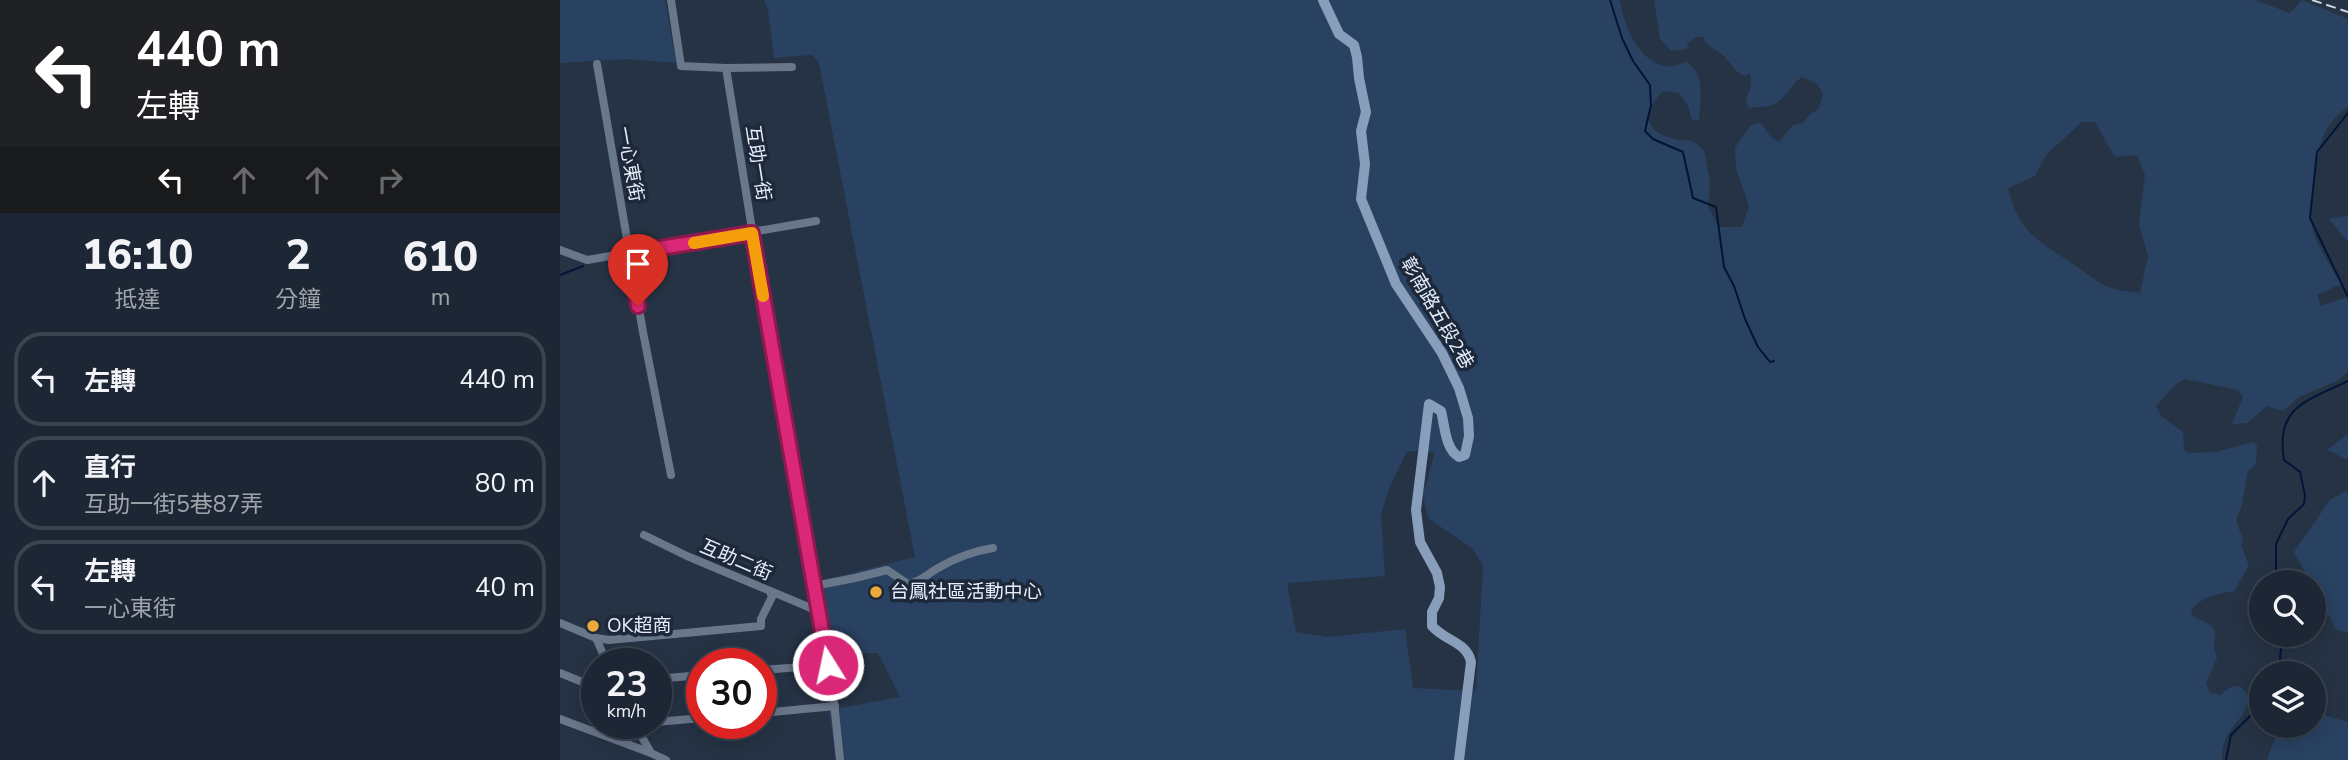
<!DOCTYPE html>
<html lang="zh-TW">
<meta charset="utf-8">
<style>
:root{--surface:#1c2634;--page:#293240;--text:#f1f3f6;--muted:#a0a5ac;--line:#3a434f}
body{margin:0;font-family:"Nunito Sans","Noto Sans TC",sans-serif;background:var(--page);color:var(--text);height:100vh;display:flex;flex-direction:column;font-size:26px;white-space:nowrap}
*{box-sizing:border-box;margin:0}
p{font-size:23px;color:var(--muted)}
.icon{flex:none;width:38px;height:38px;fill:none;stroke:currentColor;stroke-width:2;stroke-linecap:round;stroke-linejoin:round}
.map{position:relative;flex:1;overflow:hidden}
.drawer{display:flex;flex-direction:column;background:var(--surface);width:560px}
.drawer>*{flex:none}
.hud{background:#202124;color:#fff;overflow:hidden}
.fabs{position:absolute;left:1689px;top:570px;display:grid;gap:14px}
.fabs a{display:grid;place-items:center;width:77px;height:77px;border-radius:50%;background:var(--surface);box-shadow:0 4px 18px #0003,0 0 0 2px var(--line);font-size:35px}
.speed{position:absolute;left:21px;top:648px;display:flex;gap:14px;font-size:35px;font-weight:700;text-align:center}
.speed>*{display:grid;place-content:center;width:91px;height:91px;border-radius:50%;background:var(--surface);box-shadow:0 4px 18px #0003,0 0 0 2px var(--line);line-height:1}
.speed small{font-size:18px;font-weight:400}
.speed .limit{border:10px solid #d22;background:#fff;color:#111}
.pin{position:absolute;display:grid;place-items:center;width:60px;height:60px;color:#fff;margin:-72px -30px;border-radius:50% 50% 50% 0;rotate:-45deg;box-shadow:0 0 7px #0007}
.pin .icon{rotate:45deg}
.me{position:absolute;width:77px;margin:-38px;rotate:350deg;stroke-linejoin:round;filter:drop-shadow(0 0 5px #0008)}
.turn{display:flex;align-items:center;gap:24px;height:147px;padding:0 21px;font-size:32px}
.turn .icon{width:91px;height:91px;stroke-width:2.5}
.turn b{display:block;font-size:49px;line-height:60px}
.lanes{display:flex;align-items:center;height:66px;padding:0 21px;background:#0003;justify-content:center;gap:35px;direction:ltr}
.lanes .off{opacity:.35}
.eta{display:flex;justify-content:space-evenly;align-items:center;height:119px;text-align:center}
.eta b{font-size:42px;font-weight:800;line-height:49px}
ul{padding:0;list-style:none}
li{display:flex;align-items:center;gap:21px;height:94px;margin:0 14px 10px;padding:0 7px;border:4px solid var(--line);border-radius:28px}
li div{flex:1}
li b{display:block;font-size:26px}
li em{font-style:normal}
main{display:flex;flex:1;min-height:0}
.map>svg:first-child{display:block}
.green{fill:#294262;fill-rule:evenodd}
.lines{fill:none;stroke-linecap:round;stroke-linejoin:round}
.stream{stroke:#001537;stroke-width:2}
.street{stroke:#69778a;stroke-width:8}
.secondary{stroke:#889ebb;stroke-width:10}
.rail{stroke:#ccd5e1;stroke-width:2;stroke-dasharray:10 5;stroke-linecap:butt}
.route-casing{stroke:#8e194d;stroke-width:18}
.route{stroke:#db2777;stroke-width:12}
.slow{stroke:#f59e0b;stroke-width:12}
.poi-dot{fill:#eaaa39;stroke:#1d293a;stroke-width:2.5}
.labels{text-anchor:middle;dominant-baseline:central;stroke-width:7;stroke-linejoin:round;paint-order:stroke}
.street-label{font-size:19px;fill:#e5edf9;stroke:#1d293a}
.poi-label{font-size:19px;fill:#e5edf9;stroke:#1d293a;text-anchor:start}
</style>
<main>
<section class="drawer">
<div class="hud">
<div class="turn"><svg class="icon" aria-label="left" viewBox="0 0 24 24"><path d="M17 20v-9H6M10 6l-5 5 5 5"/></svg><div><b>440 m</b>左轉</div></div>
<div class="lanes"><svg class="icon" aria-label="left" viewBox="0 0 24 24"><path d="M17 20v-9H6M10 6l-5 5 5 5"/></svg><svg class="icon off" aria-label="ahead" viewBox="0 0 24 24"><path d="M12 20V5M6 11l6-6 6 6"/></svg><svg class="icon off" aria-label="ahead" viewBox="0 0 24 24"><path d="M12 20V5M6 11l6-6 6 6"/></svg><svg class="icon off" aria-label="right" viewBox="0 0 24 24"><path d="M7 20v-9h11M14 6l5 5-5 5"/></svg></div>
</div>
<div class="eta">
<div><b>16:10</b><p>抵達</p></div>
<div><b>2</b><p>分鐘</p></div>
<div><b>610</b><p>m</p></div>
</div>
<ul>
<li><svg class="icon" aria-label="left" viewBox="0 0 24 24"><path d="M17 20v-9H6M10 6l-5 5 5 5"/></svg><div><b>左轉</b></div><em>440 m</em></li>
<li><svg class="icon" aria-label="ahead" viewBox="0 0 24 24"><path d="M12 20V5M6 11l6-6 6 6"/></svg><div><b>直行</b><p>互助一街5巷87弄</p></div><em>80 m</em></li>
<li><svg class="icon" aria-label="left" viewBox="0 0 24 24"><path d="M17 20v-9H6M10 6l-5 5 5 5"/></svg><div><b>左轉</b><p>一心東街</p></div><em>40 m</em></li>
</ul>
</section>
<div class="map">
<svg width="1788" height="760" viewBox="0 0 1788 760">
<rect width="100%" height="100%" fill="#263345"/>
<g class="green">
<polygon points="0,0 105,0 116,63 67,59 0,63"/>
<path d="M 204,0 L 1060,0 C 1064,25 1077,59 1104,66 C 1111,68 1119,64 1126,62 C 1146,74 1140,99 1139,120 L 1132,120 L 1128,105 L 1119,93 L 1103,91 C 1082,111 1083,132 1114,139 C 1120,141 1125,139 1131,141 C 1137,143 1140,147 1144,151 L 1150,183 L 1148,207 L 1159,227 L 1182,227 L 1189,206 L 1176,169 L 1175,148 L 1190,126 L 1200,122 L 1210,136 L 1219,142 L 1233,125 L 1243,123 L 1250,114 L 1259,109 L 1263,93 L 1257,84 L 1242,77 C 1230,84 1226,100 1212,105 C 1205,108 1196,106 1188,108 L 1186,97 L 1191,88 L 1190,73 L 1185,76 C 1174,72 1172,64 1164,56 C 1157,48 1147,49 1143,37 L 1137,37 L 1128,43 L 1127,49 L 1111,51 L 1100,39 L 1094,0 L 1695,0 L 1730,13 L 1742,0 L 1788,19 L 1788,107 C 1778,114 1769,123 1764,135 C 1756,155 1748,212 1753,231 C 1759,249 1772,268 1781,284 L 1757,295 L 1761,306 L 1787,297 L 1788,301 L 1788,372 L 1777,381 L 1739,397 L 1723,411 L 1707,406 L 1687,423 L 1672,424 L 1683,397 L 1677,390 L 1625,379 L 1616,384 L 1596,406 L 1601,416 L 1623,432 L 1624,449 L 1628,453 L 1656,452 L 1694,442 L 1697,446 L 1696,464 L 1688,471 L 1682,505 L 1676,520 L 1683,540 L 1681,545 L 1689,566 L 1674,591 C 1658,594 1641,596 1631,611 L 1633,616 L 1652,626 L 1655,631 L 1654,648 L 1657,658 L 1646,683 L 1650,693 L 1661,695 C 1671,683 1684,682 1689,700 C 1683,725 1662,725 1662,760 L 276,760 L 269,710 L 340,697 L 318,653 L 298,653 L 288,635 L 262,642 L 250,590 L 260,581 L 355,557 L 259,63 L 252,55 L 214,58 L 208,10 ZM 1522,122 L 1535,122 L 1555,157 L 1577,155 L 1585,175 L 1579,224 L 1588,256 L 1580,293 C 1570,291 1557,291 1548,287 C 1537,283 1526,272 1516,266 C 1479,240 1460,236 1448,188 L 1475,176 L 1487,154 ZM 847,451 L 875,452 L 863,495 L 868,518 L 913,549 L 923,566 L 916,691 L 853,688 L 845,629 L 768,637 L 736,632 L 727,583 L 825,576 L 821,515 L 829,488 Z"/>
<polygon points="1788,216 1788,242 1769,219"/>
<polygon points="1788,434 1788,460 1767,450"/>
<polygon points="1788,490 1788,633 1776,629 1754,587 1754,583 1751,583 1734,552 1770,500"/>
<polygon points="1754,712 1788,722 1788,760 1707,760 1719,726 1754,726"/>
</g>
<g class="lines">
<g class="stream">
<polyline points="1050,0 1062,38 1073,61 1090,85 1091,105 1085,131 1093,139 1123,152 1133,198 1156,207 1164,267 1174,286 1185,319 1198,347 1210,362 1214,361"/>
<polyline points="1788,113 1757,152 1750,218 1788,297"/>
<polyline points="0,275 23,266"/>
<path d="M 1716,583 L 1716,544 L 1728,519 L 1744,504 L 1745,495 L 1740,472 L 1724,460 C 1715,405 1748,401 1788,381"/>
<polyline points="1713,674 1720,661 1722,635"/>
<polyline points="1666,760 1671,735 1701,705"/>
</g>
<g class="street">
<polyline points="111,0 121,66 166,68 232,67"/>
<polyline points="37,64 83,332 111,475"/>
<polyline points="166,68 205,310 273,692 280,760"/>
<polyline points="0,250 27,260 256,221"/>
<polyline points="84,535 127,556 258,611"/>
<path d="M 254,586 L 295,578 L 327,570 L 348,584 C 361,582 367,574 378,568 C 395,558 414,551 433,548"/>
<polyline points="0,623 36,638 49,640 201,626 201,619 212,597 210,591"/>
<polyline points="36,638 47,663"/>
<polyline points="201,670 268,665"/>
<polyline points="0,673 37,688"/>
<polyline points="96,679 142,675"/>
<polyline points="201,713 275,706"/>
<polyline points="0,719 91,753"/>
<polyline points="96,722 142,718"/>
<polyline points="74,723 91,753 106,760"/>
<polyline points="76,727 93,723"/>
</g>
<path class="secondary" d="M 763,0 L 779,34 L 794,45 L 797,57 L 799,78 L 806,112 L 801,131 L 805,164 L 801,199 L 836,284 L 882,353 L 899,388 L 908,418 L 909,436 L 905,455 L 899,457 C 885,449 885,426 881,411 L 869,404 L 856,510 L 860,542 L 877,573 L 880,587 L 879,598 L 872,612 L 872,626 C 885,641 907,642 911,662 L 899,760"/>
<polyline class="rail" points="1752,0 1788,12"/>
</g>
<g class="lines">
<defs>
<polyline id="route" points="78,306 70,253 192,233 268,665"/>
</defs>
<use href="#route" class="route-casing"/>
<use href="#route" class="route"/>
<polyline class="slow" points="134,243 192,233 203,296"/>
</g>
<g class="poi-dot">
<circle cx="316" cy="592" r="7"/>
<circle cx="33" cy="626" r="7"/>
</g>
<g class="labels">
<g class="street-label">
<text transform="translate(198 163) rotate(81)">互助一街</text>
<text transform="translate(70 164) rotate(80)">一心東街</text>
<text transform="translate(877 313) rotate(60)">彰南路五段2巷</text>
<text transform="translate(176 560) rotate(23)">互助二街</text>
</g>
<g class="poi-label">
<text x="330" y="592">台鳳社區活動中心</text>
<text x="47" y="626">OK超商</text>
</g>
</g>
</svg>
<div class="fabs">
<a><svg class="icon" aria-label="search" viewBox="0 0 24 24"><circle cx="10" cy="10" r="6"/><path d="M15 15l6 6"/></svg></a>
<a><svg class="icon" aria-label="layers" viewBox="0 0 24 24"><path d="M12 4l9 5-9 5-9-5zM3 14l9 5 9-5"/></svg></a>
</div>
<div class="speed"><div>23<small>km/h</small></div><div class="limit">30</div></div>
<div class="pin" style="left:78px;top:306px;background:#d93025"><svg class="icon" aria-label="arrive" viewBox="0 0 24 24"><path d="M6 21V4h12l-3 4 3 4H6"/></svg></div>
<svg class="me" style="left:268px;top:665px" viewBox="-20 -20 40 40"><circle r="17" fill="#db2777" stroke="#fff" stroke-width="3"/><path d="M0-11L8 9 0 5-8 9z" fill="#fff"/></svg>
</div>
</main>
